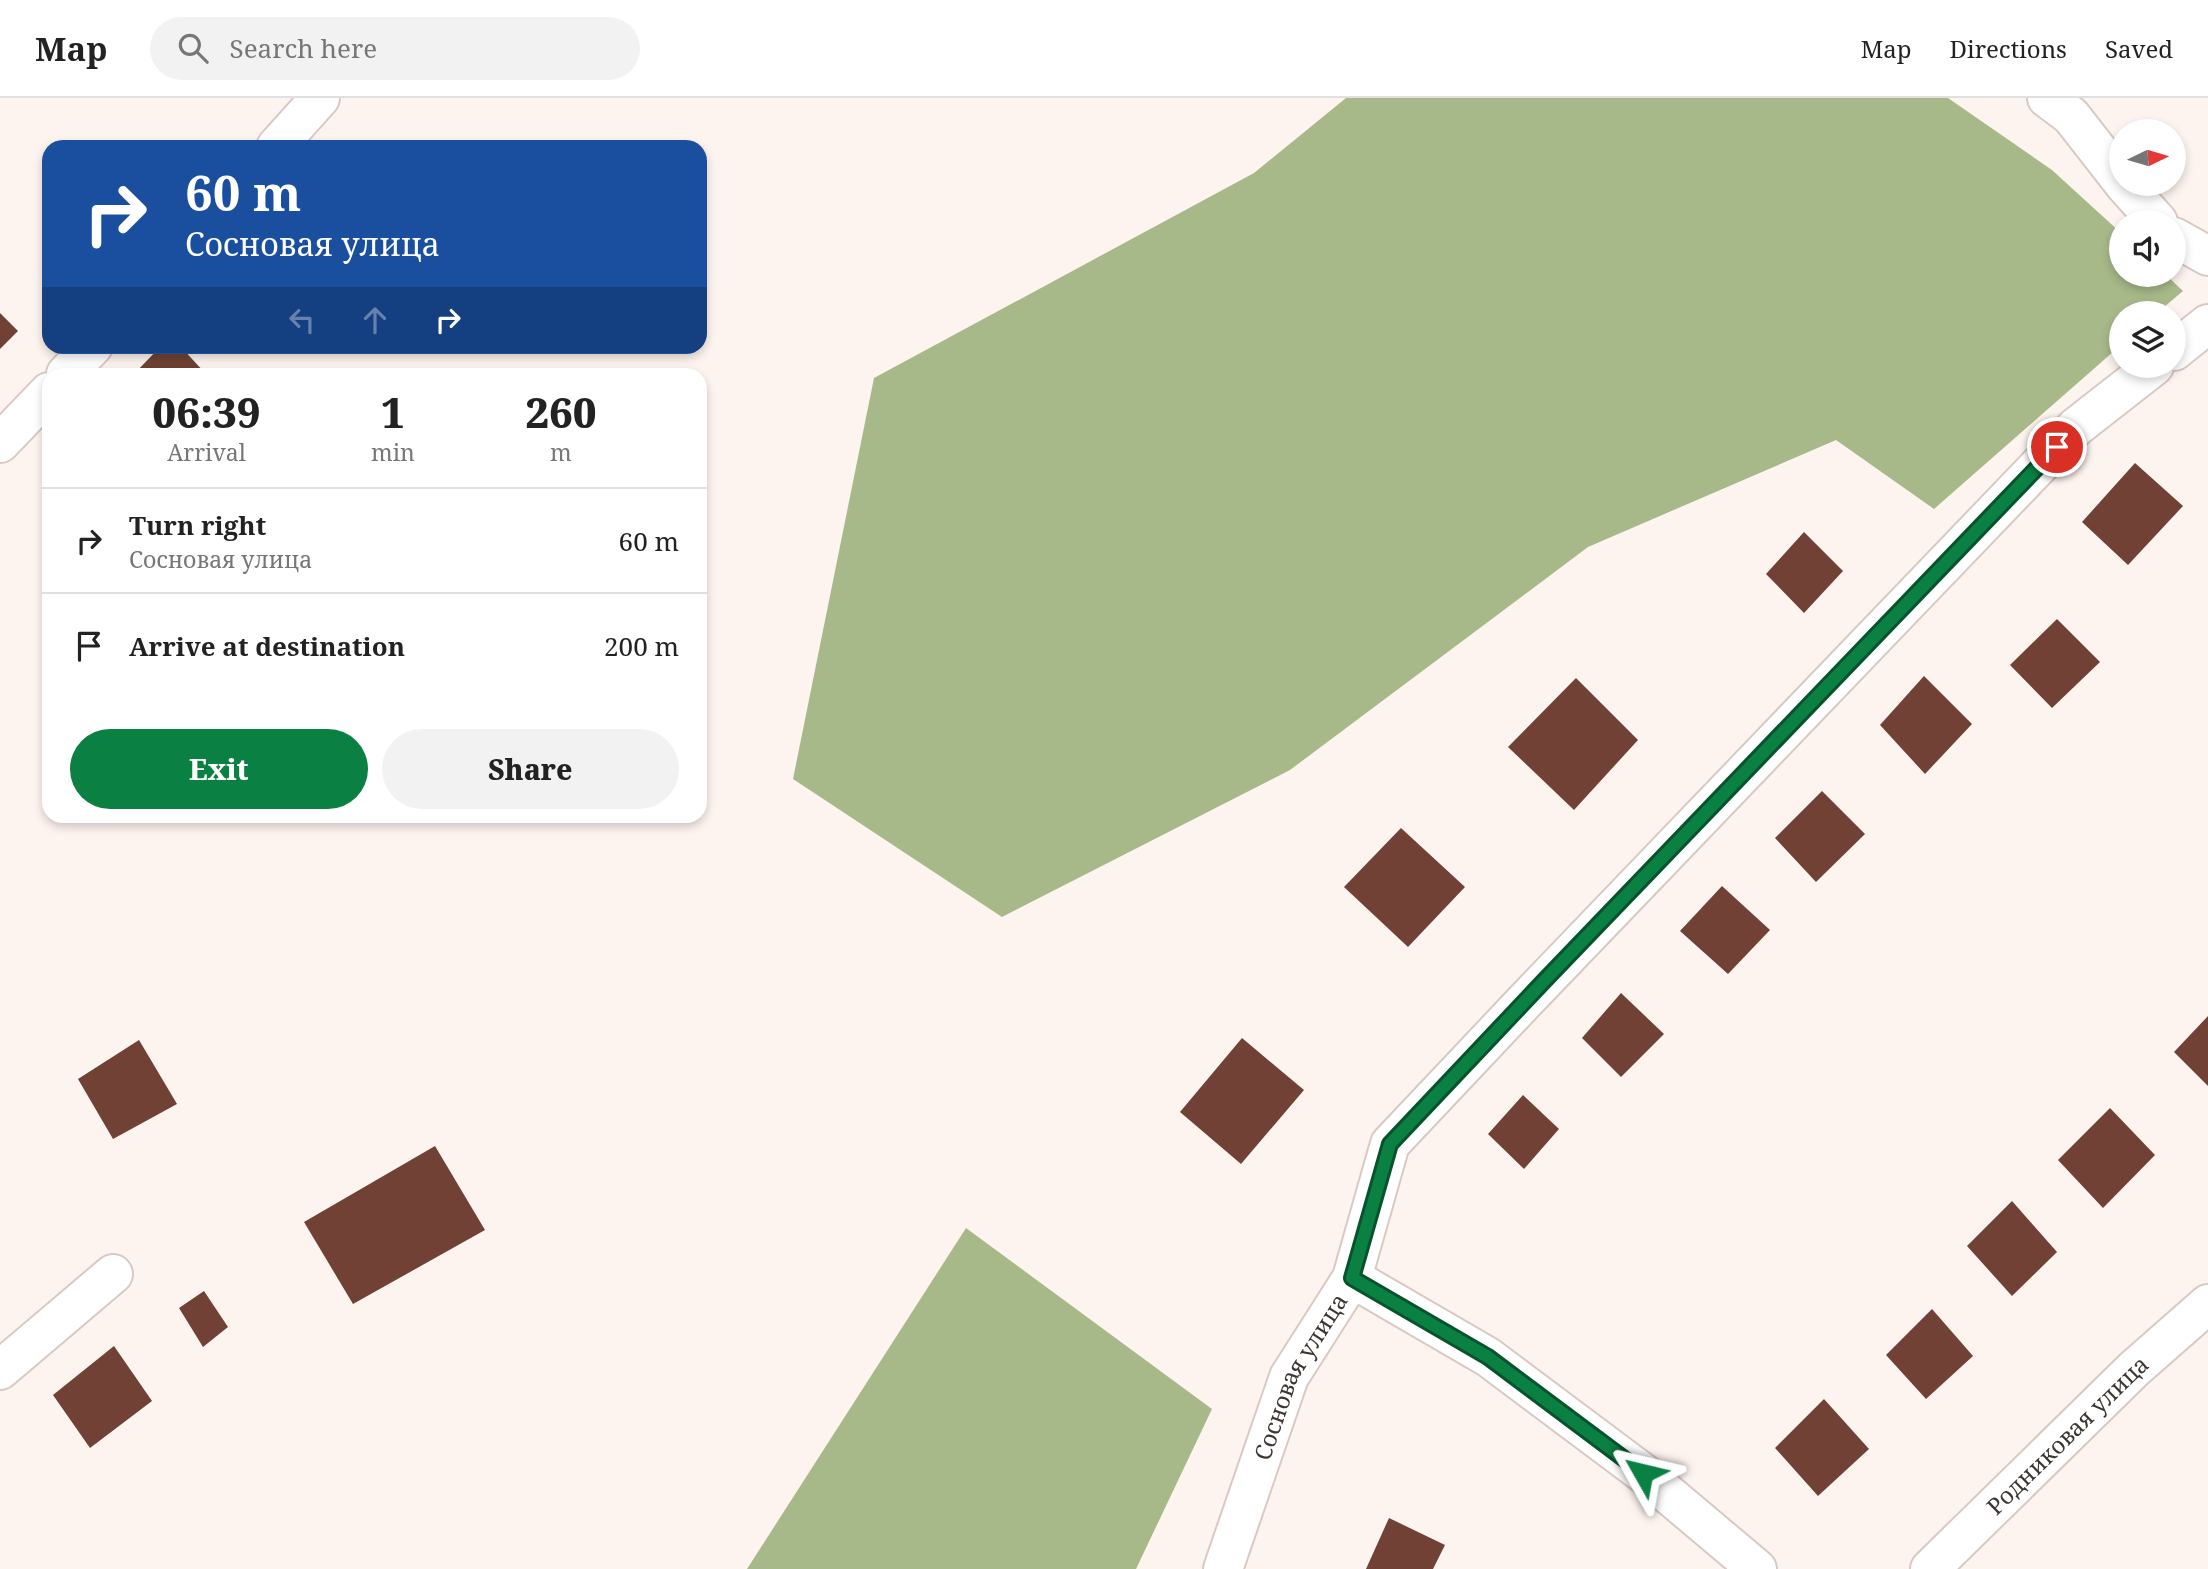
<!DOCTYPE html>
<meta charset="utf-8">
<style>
:root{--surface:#fff;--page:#f2f2f2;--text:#222;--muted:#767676;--line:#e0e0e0;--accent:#0b8043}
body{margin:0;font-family:"Noto Serif",serif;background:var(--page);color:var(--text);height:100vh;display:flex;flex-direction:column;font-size:26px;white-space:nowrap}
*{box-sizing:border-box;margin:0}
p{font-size:23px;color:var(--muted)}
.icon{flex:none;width:38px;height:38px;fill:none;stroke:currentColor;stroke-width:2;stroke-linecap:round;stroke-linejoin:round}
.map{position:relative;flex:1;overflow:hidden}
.sheet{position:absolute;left:42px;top:270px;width:665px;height:455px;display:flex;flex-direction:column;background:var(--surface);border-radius:21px;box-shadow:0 4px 10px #0003}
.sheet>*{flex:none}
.guide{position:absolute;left:42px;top:42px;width:665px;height:214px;border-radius:21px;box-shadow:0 4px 10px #0003;background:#1a4fa0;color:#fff;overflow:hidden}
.needle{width:46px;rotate:85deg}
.buttons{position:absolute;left:2109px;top:21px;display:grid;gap:14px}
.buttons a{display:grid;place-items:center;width:77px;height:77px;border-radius:50%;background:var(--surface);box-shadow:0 4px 10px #0003;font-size:35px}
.pin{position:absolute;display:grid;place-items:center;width:60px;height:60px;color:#fff;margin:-30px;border:4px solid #fff;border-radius:50%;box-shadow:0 2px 7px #0007}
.me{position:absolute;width:77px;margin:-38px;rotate:307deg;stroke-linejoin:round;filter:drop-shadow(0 0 5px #0008)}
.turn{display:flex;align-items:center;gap:24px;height:147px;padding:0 28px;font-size:32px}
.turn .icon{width:91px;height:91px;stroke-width:2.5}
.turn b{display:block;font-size:49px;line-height:60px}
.lanes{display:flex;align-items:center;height:66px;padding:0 28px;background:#0003;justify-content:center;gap:35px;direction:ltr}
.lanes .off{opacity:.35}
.eta{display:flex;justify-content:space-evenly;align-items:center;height:119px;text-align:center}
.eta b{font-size:42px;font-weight:800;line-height:49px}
.action{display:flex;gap:14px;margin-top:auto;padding:14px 28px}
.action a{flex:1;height:80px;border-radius:42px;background:var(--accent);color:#fff;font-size:28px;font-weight:800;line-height:80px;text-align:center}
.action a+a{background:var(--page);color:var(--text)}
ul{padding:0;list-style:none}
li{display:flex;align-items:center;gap:21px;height:105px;padding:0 28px;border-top:2px solid var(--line)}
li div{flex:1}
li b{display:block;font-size:26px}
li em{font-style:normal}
header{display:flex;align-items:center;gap:42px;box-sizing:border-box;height:98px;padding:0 35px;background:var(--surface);border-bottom:2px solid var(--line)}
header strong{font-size:33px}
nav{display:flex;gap:38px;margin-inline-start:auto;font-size:24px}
.search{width:490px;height:63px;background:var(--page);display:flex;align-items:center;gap:18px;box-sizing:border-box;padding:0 24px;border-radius:38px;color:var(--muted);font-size:26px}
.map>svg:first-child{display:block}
.forest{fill:#a7b989}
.building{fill:#704134}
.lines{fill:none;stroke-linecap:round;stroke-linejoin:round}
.minor-casing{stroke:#d9c9c2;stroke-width:42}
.minor{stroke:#fff;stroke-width:38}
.route-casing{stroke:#07532c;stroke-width:18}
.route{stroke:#0b8043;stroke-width:12}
.labels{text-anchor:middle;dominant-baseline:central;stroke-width:7;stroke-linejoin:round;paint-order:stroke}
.street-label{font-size:23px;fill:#3c3633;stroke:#fef4ef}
</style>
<header>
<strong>Map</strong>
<div class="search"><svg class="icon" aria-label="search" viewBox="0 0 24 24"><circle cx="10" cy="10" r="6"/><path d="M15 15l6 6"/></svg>Search here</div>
<nav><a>Map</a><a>Directions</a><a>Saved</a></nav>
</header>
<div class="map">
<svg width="2208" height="1471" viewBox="0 0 2208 1471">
<rect width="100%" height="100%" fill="#fef4ef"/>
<g class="forest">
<polygon points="1346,0 1948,0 2052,72 2121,135 2121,177 2166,177 2183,193 2157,215 2121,215 2121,247 1934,411 1836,342 1588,449 1290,672 1002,819 793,681 874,280 1254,75"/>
<polygon points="966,1130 1212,1311 1136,1471 747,1471"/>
</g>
<g class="building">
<polygon points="0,215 18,233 0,251"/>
<polygon points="161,248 180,248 206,276 134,276"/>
<polygon points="2135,365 2183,408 2128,467 2082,424"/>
<polygon points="1804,434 1843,473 1804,515 1766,476"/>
<polygon points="2057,521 2100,564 2052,610 2010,567"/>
<polygon points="1924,578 1972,626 1925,676 1880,627"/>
<polygon points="1576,580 1638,642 1574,712 1508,649"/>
<polygon points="1822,693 1865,736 1816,784 1775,740"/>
<polygon points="1401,730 1465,789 1408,849 1344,789"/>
<polygon points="1722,788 1770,832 1728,876 1680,833"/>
<polygon points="1621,895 1664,936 1621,979 1582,940"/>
<polygon points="2208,918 2208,988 2174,954"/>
<polygon points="1242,940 1304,992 1241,1066 1180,1014"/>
<polygon points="139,942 177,1006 113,1041 78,981"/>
<polygon points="1523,997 1559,1031 1524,1071 1488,1036"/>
<polygon points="2110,1010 2155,1057 2103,1110 2058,1062"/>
<polygon points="435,1048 485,1132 353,1206 304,1124"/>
<polygon points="2012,1103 2057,1154 2012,1198 1967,1148"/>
<polygon points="204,1193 228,1229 203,1249 179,1210"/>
<polygon points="1932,1211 1973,1258 1926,1301 1886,1257"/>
<polygon points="114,1248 152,1303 90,1350 53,1297"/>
<polygon points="1824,1301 1869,1351 1818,1398 1775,1350"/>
<polygon points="1389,1420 1445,1447 1433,1471 1366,1471"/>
</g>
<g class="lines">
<defs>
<g id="minor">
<polyline points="2047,0 2071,18 2121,82"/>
<polyline points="276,49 320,0"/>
<polyline points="2124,86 2158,124"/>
<polyline points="2174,139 2208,158"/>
<polyline points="2174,253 2208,226"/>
<polyline points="66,276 93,248"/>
<polyline points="0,345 49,294"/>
<polyline points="1352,1180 1488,1259 1643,1375 1757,1471"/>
<polyline points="0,1272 113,1176"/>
<path id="s1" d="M 1223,1471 L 1289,1279 L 1352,1180 L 1390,1046 L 1525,903 L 2076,329 L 2154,268"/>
<path id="s2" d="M 1930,1471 L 2134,1271 L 2208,1206"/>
</g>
</defs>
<use href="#minor" class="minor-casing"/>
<use href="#minor" class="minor"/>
</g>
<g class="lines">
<defs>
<polyline id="route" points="1643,1375 1488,1259 1352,1180 1390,1046 1544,883 2057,349"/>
</defs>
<use href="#route" class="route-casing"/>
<use href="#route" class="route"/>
</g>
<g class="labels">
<g class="street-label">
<text stroke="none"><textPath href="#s1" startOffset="208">Сосновая улица</textPath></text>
<text stroke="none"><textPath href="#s2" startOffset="192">Родниковая улица</textPath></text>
</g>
</g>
</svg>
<div class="buttons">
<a><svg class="needle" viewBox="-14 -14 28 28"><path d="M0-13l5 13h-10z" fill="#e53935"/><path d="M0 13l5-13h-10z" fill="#767676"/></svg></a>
<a><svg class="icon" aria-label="sound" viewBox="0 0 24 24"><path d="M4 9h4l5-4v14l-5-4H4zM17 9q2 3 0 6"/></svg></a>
<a><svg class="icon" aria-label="layers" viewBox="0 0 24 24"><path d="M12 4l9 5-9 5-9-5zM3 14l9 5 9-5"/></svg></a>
</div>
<div class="pin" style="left:2057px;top:349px;background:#d93025"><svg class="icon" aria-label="arrive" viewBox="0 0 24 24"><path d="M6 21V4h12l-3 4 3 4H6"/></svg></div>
<svg class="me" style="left:1643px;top:1375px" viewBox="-20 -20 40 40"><path d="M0-17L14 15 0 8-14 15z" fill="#0b8043" stroke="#fff" stroke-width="4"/></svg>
<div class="guide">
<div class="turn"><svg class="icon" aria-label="right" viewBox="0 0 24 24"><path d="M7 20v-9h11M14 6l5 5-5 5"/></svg><div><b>60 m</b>Сосновая улица</div></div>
<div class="lanes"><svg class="icon off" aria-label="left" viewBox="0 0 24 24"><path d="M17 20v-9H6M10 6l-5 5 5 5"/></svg><svg class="icon off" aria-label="ahead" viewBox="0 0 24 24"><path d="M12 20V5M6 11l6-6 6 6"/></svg><svg class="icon" aria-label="right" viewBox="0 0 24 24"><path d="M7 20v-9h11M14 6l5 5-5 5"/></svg></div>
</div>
<section class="sheet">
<div class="eta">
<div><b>06:39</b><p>Arrival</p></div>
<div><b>1</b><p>min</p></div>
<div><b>260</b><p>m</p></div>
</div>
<ul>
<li><svg class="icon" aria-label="right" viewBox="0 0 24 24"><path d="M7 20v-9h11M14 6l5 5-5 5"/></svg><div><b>Turn right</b><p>Сосновая улица</p></div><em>60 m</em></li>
<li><svg class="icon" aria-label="arrive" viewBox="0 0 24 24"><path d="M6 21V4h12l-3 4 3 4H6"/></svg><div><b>Arrive at destination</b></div><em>200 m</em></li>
</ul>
<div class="action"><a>Exit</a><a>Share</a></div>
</section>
</div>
